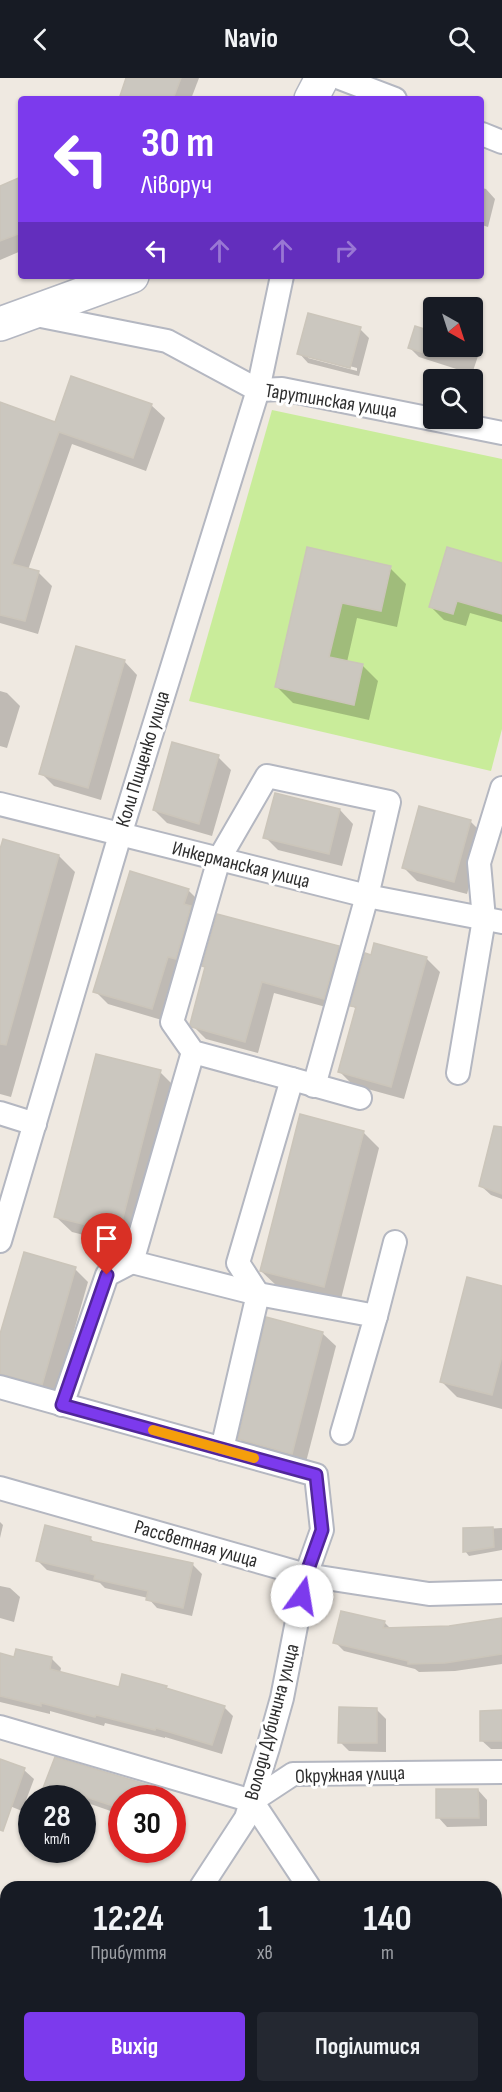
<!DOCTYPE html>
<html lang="uk">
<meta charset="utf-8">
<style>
:root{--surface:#171b24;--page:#242831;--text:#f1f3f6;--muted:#9ea1a6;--accent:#7c3aed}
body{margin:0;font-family:"Sofia Sans Condensed",sans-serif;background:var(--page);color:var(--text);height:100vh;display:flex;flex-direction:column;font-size:22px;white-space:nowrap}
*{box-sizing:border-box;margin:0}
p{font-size:20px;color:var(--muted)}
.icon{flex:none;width:33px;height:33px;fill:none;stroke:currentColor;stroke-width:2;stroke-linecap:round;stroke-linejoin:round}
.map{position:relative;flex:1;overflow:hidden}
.drawer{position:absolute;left:0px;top:1803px;width:502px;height:212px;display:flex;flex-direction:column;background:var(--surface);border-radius:18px 18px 0 0;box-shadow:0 2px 4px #0004}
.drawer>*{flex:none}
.banner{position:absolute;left:18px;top:18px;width:466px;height:183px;border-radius:6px;box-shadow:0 2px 4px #0004;background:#7c3aed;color:#fff;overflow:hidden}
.needle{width:39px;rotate:141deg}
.fabs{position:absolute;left:423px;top:219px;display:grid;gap:12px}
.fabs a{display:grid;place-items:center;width:60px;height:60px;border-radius:6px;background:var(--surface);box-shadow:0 2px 4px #0004;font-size:30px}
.speed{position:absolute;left:18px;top:1707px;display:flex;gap:12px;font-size:30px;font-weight:700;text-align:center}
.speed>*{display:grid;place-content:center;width:78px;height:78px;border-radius:50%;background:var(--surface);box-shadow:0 2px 4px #0004;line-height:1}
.speed small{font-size:15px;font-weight:400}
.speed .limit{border:9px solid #d22;background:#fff;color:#111}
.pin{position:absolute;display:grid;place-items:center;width:51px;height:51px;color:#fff;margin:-62px -26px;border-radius:50% 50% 50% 0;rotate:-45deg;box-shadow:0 0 6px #0007}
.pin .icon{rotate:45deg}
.me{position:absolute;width:66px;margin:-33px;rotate:13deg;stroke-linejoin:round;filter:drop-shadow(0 0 4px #0008)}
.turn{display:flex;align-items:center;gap:21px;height:126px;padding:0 24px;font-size:27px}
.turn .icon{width:78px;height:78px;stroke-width:2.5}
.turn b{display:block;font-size:42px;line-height:51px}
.lanes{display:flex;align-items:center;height:57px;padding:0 24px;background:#0003;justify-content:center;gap:30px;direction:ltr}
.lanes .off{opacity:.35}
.eta{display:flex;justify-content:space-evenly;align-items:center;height:102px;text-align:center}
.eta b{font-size:36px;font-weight:700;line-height:42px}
.primary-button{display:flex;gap:12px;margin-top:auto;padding:12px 24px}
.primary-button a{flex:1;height:69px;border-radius:6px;background:var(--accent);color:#fff;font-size:24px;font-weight:700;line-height:69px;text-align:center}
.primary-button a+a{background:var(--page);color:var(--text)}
header{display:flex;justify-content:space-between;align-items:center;height:78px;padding:0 24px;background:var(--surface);font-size:27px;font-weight:700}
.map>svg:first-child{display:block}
.pitch{fill:#c9ec9a}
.shadow{fill:#0003;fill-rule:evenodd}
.building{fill:#cbc7bf;stroke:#cbc5ba;stroke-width:1.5}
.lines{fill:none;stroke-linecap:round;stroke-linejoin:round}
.street-casing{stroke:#b4b7c1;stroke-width:26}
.secondary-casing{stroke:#b4b7c1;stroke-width:36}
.street{stroke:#fff;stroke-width:22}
.secondary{stroke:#fff;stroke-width:33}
.route-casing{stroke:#51269a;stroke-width:15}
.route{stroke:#7c3aed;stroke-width:10}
.slow{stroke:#f59e0b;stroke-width:10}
.labels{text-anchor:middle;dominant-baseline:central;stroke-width:6;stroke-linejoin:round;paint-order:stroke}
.street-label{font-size:20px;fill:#2e2e2e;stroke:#fff}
</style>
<header><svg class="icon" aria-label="back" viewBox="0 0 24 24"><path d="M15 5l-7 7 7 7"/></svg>Navio<svg class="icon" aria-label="search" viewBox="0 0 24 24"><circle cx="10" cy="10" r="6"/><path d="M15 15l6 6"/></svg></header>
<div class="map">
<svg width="502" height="2014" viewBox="0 0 502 2014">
<rect width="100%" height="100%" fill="#efe9e1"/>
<polygon class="pitch" points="272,332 502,381 502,651 491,693 189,623"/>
<g class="shadow">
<polygon points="128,0 199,0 191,21 120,21"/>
<polygon points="21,101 21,173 0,182 0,109"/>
<polygon points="482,110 486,111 495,121 488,149 482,147"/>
<path d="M 360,251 L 369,260 L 359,298 L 308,285 L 299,275 ZM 308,277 L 357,290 L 357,293 L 308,280 Z"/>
<polygon points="472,253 483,263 472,296 419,279 409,269 472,268"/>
<polygon points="0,326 56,346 151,327 165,340 146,393 72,366 28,492 38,494 52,508 38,556 0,545"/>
<polygon points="308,471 390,490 406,506 397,549 357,540 347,584 362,587 378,603 369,642 293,625 277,609"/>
<polygon points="502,487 502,544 470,535 466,548 444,542 431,529"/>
<polygon points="124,583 137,597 101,722 54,708 41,695"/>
<polygon points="0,613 7,615 20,628 7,670 0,668"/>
<polygon points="218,679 231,692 212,758 167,745 154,732"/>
<polygon points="340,732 353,746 342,788 278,772 265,759"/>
<polygon points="470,743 483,756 467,816 417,803 404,790"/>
<polygon points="0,777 59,778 75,794 11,1019 0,1016"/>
<polygon points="188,812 201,825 165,943 108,926 95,913"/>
<polygon points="375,866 427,881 440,894 404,1021 353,1007 340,994 357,932 352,927"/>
<polygon points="338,870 350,882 337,932 274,915 258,975 206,961 193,948 206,890"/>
<polygon points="160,994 176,1010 135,1170 72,1154 55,1138"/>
<polygon points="363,1054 379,1070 340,1225 278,1209 261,1193"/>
<polygon points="502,1083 502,1121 491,1117 481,1108"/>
<polygon points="75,1191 88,1204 55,1319 0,1305 0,1261"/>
<polygon points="502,1209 502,1331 457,1319 441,1303"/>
<polygon points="322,1255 336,1268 305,1388 253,1374 240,1361"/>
<polygon points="0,1444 3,1447 0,1460"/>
<polygon points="502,1450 502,1472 469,1478 465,1473 465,1452"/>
<polygon points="90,1460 95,1465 193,1487 202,1496 192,1538 157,1530 148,1520 105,1510 100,1505 47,1492 37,1482"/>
<polygon points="0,1508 10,1510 20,1519 14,1544 0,1540"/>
<polygon points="502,1542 502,1586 455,1593 419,1594 415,1591 344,1573 335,1564 384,1544 391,1551 449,1550"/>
<polygon points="0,1577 15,1580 52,1581 61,1590 60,1595 120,1610 166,1609 169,1612 224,1629 233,1638 222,1676 165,1659 165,1660 105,1645 104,1648 50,1633 50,1636 0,1624"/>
<polygon points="377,1632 386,1641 386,1674 349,1673 340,1664"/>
<polygon points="502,1634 502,1671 491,1671 481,1662"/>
<polygon points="0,1683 24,1692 34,1701 22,1733 0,1724"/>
<polygon points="45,1709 154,1710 163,1719 122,1720 122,1737 82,1723 82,1720 59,1720 54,1719"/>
<polygon points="478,1712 487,1722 487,1748 447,1749 438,1739"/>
<polygon points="0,1915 6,1917 6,1973 0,1972"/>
<polygon points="496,1941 502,1948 502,1953 496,1957"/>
<polygon points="202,2008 247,2008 245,2014 200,2014"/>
</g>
<g class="building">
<polygon points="126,0 181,0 173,21 119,21"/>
<polygon points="21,99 21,155 0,163 0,108"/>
<polygon points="308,235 361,249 350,290 297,276"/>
<polygon points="415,248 434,254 434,278 408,270"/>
<polygon points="71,298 152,326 133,380 59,354 12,486 39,493 25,543 0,537 0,324 55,344"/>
<polygon points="307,469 391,488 381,533 342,525 329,579 363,586 354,627 275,609"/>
<polygon points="447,469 502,485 502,536 457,523 453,536 429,529"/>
<polygon points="76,568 125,582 88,710 39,696"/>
<polygon points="172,664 219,677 199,746 153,732"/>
<polygon points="275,715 340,731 329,776 263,760"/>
<polygon points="419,728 471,742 454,804 402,790"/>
<polygon points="3,761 59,777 6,967 0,966 0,771"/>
<polygon points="130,793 189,811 184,826 191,828 176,881 168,879 152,931 93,914"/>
<polygon points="217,836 339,868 324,921 262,904 245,964 192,949 190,946 205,889 202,888"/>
<polygon points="374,865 427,879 391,1009 338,994 356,929 350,928 365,875 371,877"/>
<polygon points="96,976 161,992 119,1155 54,1139"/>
<polygon points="300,1036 364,1053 324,1209 260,1193"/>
<polygon points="494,1048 502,1049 502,1116 479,1108"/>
<polygon points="24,1174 76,1189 42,1307 0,1296 0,1256"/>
<polygon points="467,1199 502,1208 502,1278 492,1317 440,1304"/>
<polygon points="266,1239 323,1254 292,1376 238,1361"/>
<polygon points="45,1447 91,1459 90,1463 193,1485 183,1530 146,1522 148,1513 94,1501 95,1497 36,1483"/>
<polygon points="493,1449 494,1469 463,1474 463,1450"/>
<polygon points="341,1533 385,1543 383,1550 449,1548 502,1540 502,1576 445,1585 408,1586 408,1583 333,1565"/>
<polygon points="16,1571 52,1579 50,1591 119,1609 122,1596 167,1608 166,1610 225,1628 212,1667 156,1650 155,1652 96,1637 95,1639 41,1625 41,1628 0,1618 0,1575 14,1579"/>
<polygon points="339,1629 377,1630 377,1665 338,1665"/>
<polygon points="502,1632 502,1663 480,1663 480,1633"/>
<polygon points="55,1679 155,1709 151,1720 122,1720 122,1731 71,1714 69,1720 43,1710"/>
<polygon points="0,1681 25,1690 3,1753 0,1752"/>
<polygon points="436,1711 478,1711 479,1740 436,1740"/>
</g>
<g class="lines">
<defs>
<g id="street">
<polyline points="340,0 395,21"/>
<polyline points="482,56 502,64"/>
<polyline points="31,236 167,263 258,312 282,311 502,355"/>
<polyline points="0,726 367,818 502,844"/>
<polyline points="193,974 132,1184 258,1216"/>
<polyline points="458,995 484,841 479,785 502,710"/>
<polyline points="292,1001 193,974 172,944 219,781 267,698 389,724 367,818 314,1008"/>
<polyline points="0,1035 35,1046"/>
<polyline points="0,1163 120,757 258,312 282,198"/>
<polyline points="258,1216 238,1185 292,1001 360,1020"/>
<polyline points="376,1238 395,1164"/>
<polyline points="0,1309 316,1397 322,1452 306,1497 282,1620 268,1670 246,1740 201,1809"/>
<polyline points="62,1327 107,1197 132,1184"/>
<polyline points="222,1371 258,1216 376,1238 342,1355"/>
<polyline points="0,1410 306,1497 429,1516 502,1514"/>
<polyline points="0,1649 252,1723 293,1696 502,1694"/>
<polyline points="252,1723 309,1809"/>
<polyline points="0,1894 6,1896"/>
<polyline points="441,2008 445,2014"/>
<polyline points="119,2014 119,2008"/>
</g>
<g id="secondary">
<polyline points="311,21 322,0"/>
<polyline points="0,246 132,198"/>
</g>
</defs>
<use href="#street" class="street-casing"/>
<use href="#secondary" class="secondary-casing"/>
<use href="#street" class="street"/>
<use href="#secondary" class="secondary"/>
</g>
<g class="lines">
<defs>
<polyline id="route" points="107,1197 62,1327 316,1397 322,1452 306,1497 302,1518"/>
</defs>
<use href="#route" class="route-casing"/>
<use href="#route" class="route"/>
<polyline class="slow" points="153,1352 254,1380"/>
</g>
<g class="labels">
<g class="street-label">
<text transform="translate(331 323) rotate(9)">Тарутинская улица</text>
<text transform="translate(143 681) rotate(-73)">Коли Пищенко улица</text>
<text transform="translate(241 787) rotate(14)">Инкерманская улица</text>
<text transform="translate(196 1466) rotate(16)">Рассветная улица</text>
<text transform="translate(272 1644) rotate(-75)">Володи Дубинина улица</text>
<text transform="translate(350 1697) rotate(-2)">Окружная улица</text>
</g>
</g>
</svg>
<div class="fabs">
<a><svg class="needle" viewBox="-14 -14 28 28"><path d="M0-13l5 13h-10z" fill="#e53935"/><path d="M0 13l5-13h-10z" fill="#9ea1a6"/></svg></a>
<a><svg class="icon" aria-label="search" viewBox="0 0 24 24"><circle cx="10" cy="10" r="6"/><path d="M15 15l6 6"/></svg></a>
</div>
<div class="speed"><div>28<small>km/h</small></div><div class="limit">30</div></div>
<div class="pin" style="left:107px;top:1197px;background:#d93025"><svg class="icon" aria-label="arrive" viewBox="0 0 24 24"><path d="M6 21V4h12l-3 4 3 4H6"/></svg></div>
<svg class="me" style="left:302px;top:1518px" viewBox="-20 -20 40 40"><circle r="19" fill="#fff"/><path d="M0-13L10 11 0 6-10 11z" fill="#7c3aed"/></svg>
<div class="banner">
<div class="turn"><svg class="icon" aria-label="left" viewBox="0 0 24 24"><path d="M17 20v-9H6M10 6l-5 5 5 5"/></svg><div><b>30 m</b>Ліворуч</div></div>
<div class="lanes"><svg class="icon" aria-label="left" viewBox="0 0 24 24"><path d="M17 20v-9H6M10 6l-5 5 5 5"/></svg><svg class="icon off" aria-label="ahead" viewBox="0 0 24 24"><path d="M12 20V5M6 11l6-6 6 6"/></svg><svg class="icon off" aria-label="ahead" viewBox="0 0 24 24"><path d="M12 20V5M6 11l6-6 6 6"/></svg><svg class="icon off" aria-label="right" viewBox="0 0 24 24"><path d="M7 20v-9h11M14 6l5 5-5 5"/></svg></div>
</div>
<section class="drawer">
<div class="eta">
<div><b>12:24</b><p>Прибуття</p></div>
<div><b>1</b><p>хв</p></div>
<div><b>140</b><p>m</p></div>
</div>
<div class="primary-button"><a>Вихід</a><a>Поділитися</a></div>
</section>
</div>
